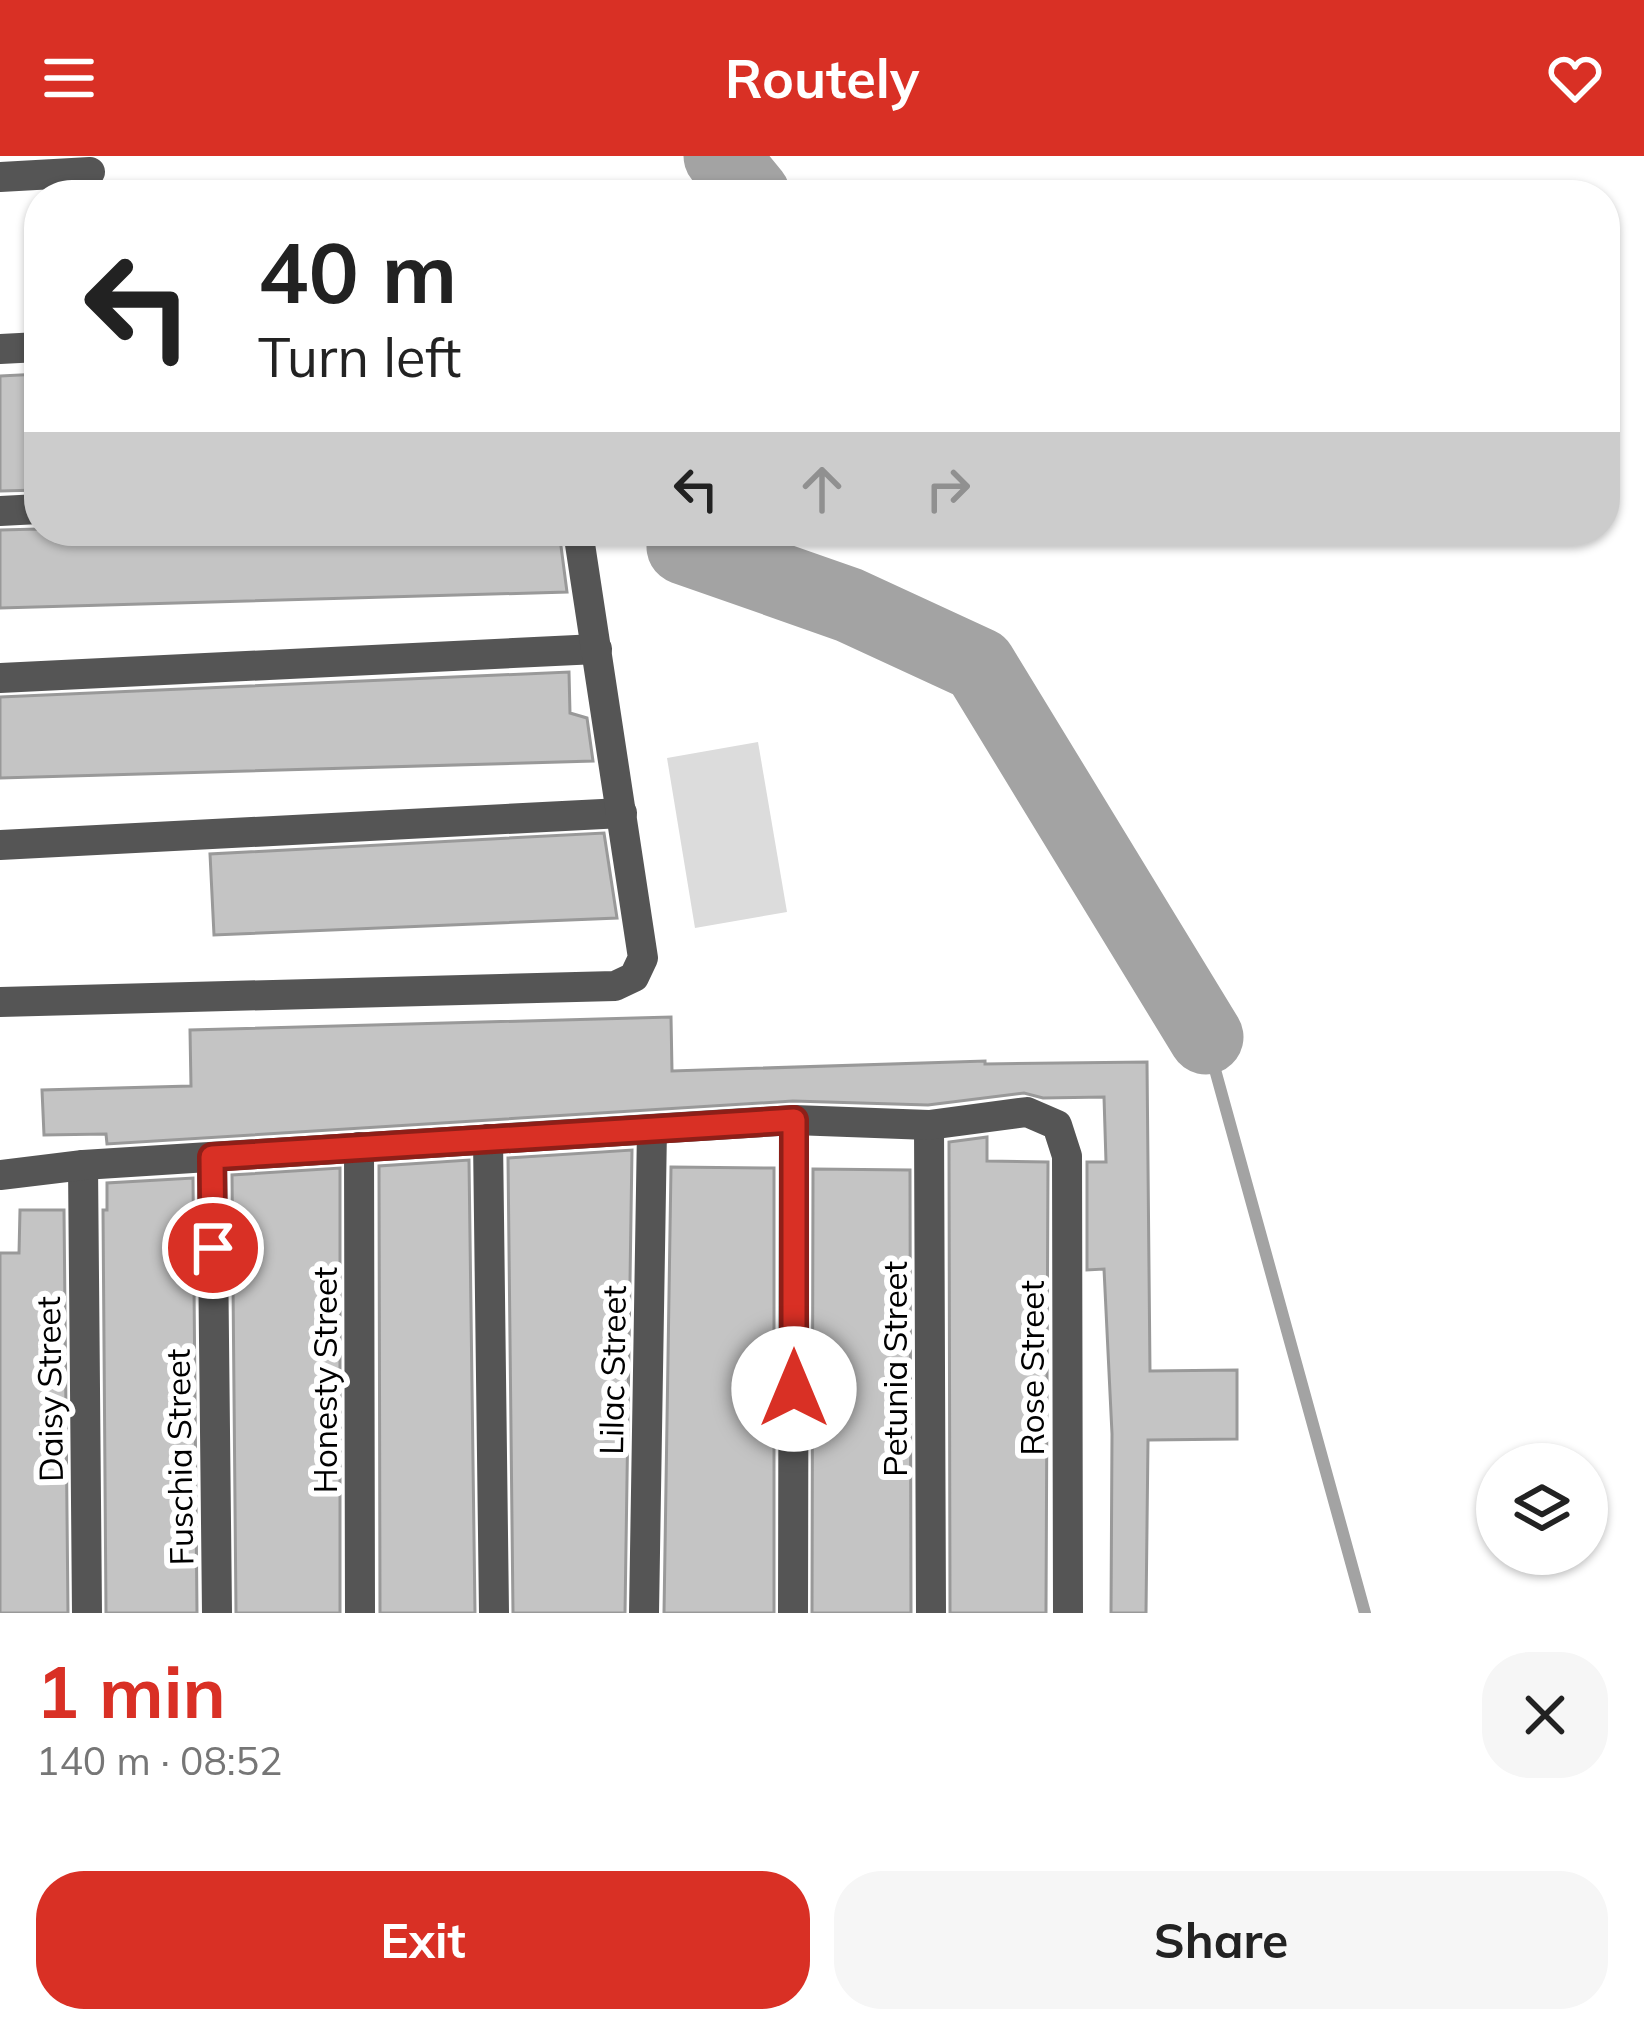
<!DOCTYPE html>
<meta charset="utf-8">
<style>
:root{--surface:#fff;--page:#f6f6f6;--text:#222;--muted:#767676;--accent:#d93025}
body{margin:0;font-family:Mulish,sans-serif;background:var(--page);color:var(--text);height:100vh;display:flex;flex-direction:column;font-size:45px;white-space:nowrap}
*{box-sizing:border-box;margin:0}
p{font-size:39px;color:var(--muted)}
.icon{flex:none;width:66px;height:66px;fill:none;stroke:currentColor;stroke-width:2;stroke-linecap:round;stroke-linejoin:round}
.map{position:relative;height:1457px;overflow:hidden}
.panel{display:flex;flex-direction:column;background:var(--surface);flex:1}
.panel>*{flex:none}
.hud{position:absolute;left:24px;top:24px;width:1596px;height:366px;border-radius:48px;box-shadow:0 3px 9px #0004;background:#fff;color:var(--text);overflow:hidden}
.buttons{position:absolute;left:1476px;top:1287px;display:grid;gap:24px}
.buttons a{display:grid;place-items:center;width:132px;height:132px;border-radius:50%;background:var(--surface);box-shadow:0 3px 9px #0004;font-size:60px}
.pin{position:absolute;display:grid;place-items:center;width:102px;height:102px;color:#fff;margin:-51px;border:6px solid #fff;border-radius:50%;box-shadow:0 3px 12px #0007}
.me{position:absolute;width:132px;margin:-66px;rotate:0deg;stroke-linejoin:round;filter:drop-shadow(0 0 9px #0008)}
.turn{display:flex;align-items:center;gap:42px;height:252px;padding:0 36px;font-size:54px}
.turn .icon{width:156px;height:156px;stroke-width:2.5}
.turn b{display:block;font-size:84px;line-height:102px}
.lanes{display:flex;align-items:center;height:114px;padding:0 36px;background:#0003;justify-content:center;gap:60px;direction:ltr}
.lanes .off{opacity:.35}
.round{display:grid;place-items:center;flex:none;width:126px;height:126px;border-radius:48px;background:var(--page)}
.head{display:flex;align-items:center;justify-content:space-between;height:204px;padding:0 36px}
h1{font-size:72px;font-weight:700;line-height:90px;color:var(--accent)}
.primary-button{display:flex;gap:24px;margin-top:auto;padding:24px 36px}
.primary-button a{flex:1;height:138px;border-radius:48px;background:var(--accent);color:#fff;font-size:48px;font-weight:700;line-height:138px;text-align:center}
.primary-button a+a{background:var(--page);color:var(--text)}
header{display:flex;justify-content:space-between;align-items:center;height:156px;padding:0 36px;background:var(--accent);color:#fff;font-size:54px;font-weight:700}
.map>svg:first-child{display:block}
.green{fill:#dcdcdc}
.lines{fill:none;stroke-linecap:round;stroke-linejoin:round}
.stream{stroke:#a3a3a3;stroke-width:12}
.river{stroke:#a3a3a3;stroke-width:75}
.building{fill:#c4c4c4;stroke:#999;stroke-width:3}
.minor{stroke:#555;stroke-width:30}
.route-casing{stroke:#8d1f18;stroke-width:30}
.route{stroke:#d93025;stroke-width:21}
.labels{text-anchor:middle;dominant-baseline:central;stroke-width:12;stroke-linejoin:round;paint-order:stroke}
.street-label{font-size:33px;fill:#000;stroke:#fff}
</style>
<header><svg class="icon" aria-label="menu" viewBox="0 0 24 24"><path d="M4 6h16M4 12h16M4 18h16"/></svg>Routely<svg class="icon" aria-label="heart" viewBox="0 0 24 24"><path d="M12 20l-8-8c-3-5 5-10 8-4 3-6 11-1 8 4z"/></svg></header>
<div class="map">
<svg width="1644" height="1457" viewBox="0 0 1644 1457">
<rect width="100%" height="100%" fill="#fff"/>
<polygon class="green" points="758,586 787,756 695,772 667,602"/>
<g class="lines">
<polyline class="stream" points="1206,881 1365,1457"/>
<g class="river">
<polyline points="721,0 753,39"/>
<polyline points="687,375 684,391 849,449 979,509 1206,881"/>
</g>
</g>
<g class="building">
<polygon points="39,218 39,334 0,335 0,220"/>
<polygon points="39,373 559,375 567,436 0,452 0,374"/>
<polygon points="569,516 570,557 587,562 593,605 0,622 0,541"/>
<polygon points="604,677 617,762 214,779 210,698"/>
<polygon points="671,861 672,915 985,905 985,908 1147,906 1150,1215 1237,1214 1237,1283 1148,1284 1146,1457 1111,1457 1112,1278 1104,1113 1087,1114 1087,1006 1106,1006 1104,941 1043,942 1024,937 928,949 793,945 107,988 106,978 44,979 42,934 191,930 190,874"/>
<polygon points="987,981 987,1005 1048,1006 1046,1457 950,1457 949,986"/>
<polygon points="632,994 625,1457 513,1457 508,1002"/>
<polygon points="469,1004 475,1457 380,1457 379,1010"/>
<polygon points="671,1011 774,1012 774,1457 664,1457"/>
<polygon points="340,1012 340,1457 236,1457 232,1019"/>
<polygon points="813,1013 910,1014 911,1457 812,1457"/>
<polygon points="193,1022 197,1457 106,1457 103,1054 107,1054 107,1027"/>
<polygon points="20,1054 64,1054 68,1457 0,1457 0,1097 19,1097"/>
</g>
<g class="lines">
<g class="minor">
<polyline points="0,21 90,16"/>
<polyline points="0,193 39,191"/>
<polyline points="0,355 39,353"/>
<polyline points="0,522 597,493"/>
<polyline points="0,689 622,657"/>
<polyline points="0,846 615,830 634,821 643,802 578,375"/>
<polyline points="929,969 931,1457"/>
<polyline points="488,983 494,1457"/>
<polyline points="359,991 360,1457"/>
<polyline points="212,1001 217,1457"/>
<polyline points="83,1009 87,1457"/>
<polyline points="0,1019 83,1009 794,964 929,969 1027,956 1057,969 1067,1000 1068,1457"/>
<polyline points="644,1457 652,973"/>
<polyline points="793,1457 794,964"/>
</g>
</g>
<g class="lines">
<defs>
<polyline id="route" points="213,1092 212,1001 794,964 794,1233"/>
</defs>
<use href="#route" class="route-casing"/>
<use href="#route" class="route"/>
</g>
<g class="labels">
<g class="street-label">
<text transform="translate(1031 1212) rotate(-90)">Rose Street</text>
<text transform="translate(894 1213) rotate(-90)">Petunia Street</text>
<text transform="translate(612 1214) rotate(-89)">Lilac Street</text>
<text transform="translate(324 1224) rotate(-90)">Honesty Street</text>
<text transform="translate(49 1233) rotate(-91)">Daisy Street</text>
<text transform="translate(179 1301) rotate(-91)">Fuschia Street</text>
</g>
</g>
</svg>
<div class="buttons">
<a><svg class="icon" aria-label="layers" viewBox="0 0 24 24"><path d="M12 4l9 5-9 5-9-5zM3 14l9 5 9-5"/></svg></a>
</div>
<div class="pin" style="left:213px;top:1092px;background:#d93025"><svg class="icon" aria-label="arrive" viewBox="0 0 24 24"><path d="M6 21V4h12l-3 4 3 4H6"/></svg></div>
<svg class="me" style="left:794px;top:1233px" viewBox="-20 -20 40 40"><circle r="19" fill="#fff"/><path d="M0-13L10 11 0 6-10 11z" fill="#d93025"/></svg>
<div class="hud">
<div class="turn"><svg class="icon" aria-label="left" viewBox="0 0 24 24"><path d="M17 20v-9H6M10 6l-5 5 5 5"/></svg><div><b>40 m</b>Turn left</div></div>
<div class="lanes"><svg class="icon" aria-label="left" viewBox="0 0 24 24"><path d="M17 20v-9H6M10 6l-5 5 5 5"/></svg><svg class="icon off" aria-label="ahead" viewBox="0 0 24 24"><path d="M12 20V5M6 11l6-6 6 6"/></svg><svg class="icon off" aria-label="right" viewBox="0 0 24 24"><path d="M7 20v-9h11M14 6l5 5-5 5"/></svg></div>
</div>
</div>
<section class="panel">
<div class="head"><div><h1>1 min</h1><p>140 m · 08:52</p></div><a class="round"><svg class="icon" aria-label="close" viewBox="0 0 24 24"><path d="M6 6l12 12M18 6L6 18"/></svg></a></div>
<div class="primary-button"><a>Exit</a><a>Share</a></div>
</section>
